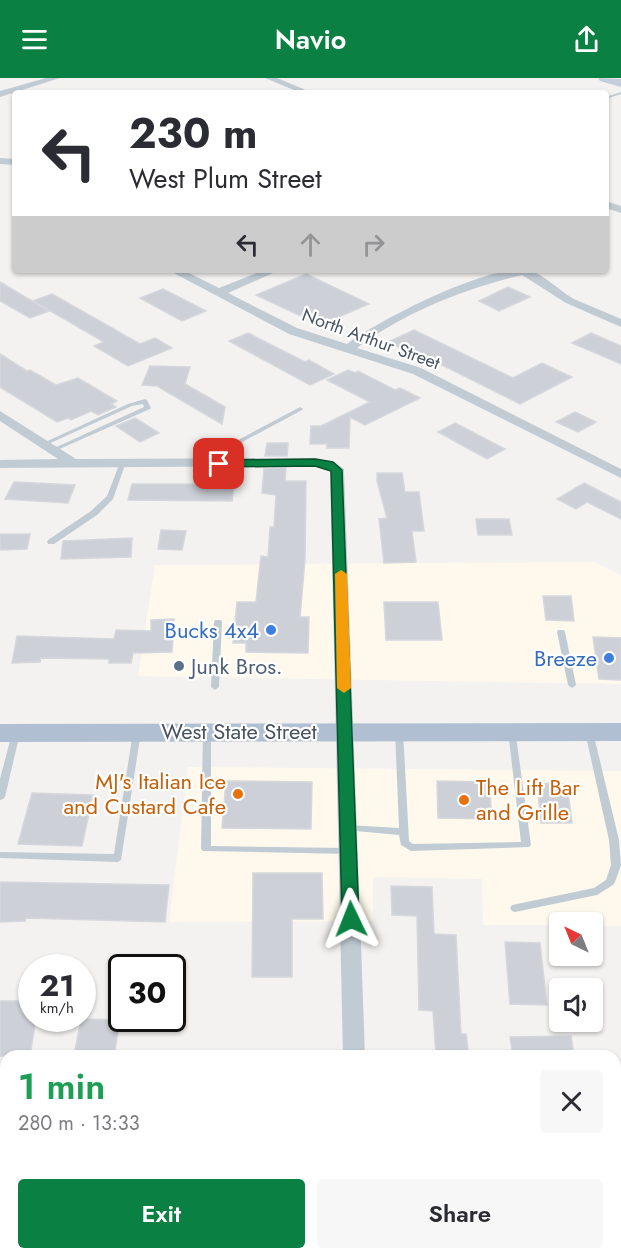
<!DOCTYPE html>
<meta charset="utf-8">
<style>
:root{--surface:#fff;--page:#f7f7f7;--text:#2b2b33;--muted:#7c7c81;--accent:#0b8043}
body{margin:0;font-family:Jost,sans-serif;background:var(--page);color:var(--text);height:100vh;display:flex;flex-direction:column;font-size:22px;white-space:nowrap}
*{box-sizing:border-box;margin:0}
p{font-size:20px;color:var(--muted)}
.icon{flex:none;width:33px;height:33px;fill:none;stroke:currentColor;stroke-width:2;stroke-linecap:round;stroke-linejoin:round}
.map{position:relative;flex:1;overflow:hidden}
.drawer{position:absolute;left:0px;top:972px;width:621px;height:210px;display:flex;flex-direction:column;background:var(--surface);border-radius:18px 18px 0 0;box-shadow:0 2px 4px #0004}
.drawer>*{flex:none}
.hud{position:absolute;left:12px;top:12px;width:597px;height:183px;border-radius:6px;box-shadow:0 2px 4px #0004;background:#fff;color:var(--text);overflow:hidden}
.needle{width:39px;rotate:317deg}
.controls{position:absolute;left:549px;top:834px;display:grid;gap:12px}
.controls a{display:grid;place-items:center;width:54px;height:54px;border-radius:6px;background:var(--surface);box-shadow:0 2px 4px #0004;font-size:30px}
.speed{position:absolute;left:18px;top:876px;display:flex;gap:12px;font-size:30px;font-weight:700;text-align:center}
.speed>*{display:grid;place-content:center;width:78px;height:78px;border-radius:50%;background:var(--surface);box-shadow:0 2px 4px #0004;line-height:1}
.speed small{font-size:15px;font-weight:400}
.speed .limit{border:3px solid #111;border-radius:9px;background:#fff;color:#111}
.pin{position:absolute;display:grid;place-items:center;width:51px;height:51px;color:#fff;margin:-26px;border-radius:12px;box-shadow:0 3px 9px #0006}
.me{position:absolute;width:66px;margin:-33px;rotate:358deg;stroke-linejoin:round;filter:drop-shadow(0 0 4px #0008)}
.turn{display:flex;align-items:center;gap:21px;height:126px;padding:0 18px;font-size:27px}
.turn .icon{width:78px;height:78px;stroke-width:2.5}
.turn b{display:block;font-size:42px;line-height:51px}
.lanes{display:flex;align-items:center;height:57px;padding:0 18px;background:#0003;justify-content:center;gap:30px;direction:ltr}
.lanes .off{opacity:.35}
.round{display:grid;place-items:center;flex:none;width:63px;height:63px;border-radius:6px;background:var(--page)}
.head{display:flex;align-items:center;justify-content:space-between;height:102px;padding:0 18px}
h1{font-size:36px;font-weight:600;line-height:45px;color:#1e9e55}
.cta{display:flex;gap:12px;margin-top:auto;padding:12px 18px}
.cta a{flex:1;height:69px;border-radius:6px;background:var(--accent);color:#fff;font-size:24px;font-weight:600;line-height:69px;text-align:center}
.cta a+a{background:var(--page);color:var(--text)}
header{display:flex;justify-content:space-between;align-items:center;height:78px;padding:0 18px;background:var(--accent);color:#fff;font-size:27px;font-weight:600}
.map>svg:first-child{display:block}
.commercial{fill:#fef9ec}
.building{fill:#cdd0d7;stroke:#d5d7dd;stroke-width:1.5}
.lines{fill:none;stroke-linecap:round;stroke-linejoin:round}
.lane{fill:#c1cbd4;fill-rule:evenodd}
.street{fill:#c1cbd4;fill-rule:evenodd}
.secondary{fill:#c3cddb;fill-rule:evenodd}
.primary{fill:#b0bfd2;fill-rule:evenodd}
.route{fill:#0b8043;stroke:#07532c;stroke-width:1.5}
.slow{fill:#f59e0b}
.shop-dot{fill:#3f7fe0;stroke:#fff;stroke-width:2}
.service-dot{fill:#5c6f8a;stroke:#fff;stroke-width:2}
.food-dot{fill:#e8710a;stroke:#fff;stroke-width:2}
.labels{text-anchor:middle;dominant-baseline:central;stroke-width:4.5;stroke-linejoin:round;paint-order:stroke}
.far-street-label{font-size:18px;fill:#485361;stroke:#fff}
.shop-label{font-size:22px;fill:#366cbe;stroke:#fff;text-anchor:end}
.service-label{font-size:22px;fill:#4e5e75;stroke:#fff;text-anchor:start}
.street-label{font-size:22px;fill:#485361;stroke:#fff}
.food-label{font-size:22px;fill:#c56008;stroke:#fff;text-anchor:end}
</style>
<header><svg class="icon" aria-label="menu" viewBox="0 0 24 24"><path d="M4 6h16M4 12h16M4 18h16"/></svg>Navio<svg class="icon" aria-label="share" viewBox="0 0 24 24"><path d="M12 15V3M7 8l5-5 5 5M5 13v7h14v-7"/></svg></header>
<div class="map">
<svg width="621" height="1182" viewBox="0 0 621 1182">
<rect width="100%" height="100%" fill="#f4f2f1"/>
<g class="commercial">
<polygon points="595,484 621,498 621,606 138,598 155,487"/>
<polygon points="188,689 621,693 621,848 593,848 592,844 560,844 559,847 483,847 482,801 373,799 373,843 169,844"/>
</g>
<g class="building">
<polygon points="306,196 369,226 320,247 256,217"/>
<polygon points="0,204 49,233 30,240 0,223"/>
<polygon points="508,209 530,219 499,233 479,223"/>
<polygon points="163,211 206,233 182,243 140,220"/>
<polygon points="52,216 140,266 155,260 172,270 128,288 94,268 104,264 33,223"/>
<polygon points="414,252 513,300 542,285 572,299 520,326 414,273 410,275 388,264"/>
<polygon points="248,255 305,284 309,282 334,296 310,307 229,263"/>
<polygon points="591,255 621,268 621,286 572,265"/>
<polygon points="0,276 27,293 30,292 56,307 78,300 117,323 111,326 116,329 98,337 91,333 71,342 68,340 57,344 0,309"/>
<polygon points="150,288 190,289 185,306 225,329 222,346 157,308 142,307"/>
<polygon points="348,292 355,295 358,293 395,312 400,310 420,320 365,347 350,339 349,370 327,370 327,366 310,366 311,348 321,348 370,324 327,302"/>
<polygon points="575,334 596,344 578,354 556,344"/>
<polygon points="135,340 159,355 140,364 116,348"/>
<polygon points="455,345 505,371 487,381 438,354"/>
<polygon points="267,365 288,365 287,378 265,378"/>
<polygon points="286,390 285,403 306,403 305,481 300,539 309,539 308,575 246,574 246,565 233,565 237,524 256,524 261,478 268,479 270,449 274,449 276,417 262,415 264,391"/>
<polygon points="377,395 402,395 405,414 419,414 424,453 412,453 416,484 384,485 379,441 387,440 377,403"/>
<polygon points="14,404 75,407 68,425 5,421"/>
<polygon points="584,405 621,424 621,441 587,424 576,431 557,421"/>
<polygon points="132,406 184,406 234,407 232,423 128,422"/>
<polygon points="476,441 509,441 512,457 478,457"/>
<polygon points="161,452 186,453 182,472 158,471"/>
<polygon points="0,456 30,456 27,471 0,472"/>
<polygon points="132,460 131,479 61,481 63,463"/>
<polygon points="543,518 571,518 574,543 546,542"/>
<polygon points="384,524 438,524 442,562 386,562"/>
<polygon points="174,541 172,574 133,575 131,585 109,585 109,581 41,580 40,584 12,585 17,558 114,561 116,552 151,553 151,542"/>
<polygon points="593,559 621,560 621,602 599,601"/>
<polygon points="226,703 312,704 311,751 222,750"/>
<polygon points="437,703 489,704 492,741 438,740"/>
<polygon points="537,705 567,706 572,745 541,745"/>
<polygon points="32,715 93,717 82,768 18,766"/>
<polygon points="253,795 322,795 323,841 292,841 292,899 252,899"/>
<polygon points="0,804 169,807 165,844 26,840 25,843 0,844"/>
<polygon points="391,808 432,809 434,856 456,857 461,956 466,956 469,978 436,978 433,933 419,932 417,838 392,837"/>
<polygon points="505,864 540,865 547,927 510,926"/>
<polygon points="0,923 32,923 32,940 36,940 30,978 0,978"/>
<polygon points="81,941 120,942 114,978 74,978"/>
<polygon points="571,958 574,978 513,978 510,959"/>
</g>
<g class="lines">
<g class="lane">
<polygon points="621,14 621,16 606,21 606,19"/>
<polygon points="606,38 609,39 609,41 606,41"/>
<polygon points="145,321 147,322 151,330 150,331 55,373 53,374 50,372 144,329 143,326 132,328 46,367 44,368 41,366 128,326"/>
<polygon points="300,329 303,331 302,332 244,363 221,386 219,387 216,385 240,361"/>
<polygon points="122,385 125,387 113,421 97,437 54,466 48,466 47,464 48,462 91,433 107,418 119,387"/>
<polygon points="215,542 221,542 222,544 219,609 215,612 211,609 214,544"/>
<polygon points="558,552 564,552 565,554 576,607 572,610 568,607 557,554"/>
<polygon points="399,650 403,653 409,763 413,766 521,764 508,653 509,651 515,651 531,767 529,769 411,773 401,767 399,757 345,752 343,750 345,748 348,747 399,750 395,653"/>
<polygon points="137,651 141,654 121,782 118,784 0,780 0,774 114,776 133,654"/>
<polygon points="207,651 211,654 211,768 348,770 351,771 353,773 351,775 348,776 203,773 201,771 203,654"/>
<polygon points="589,651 593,654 619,762 621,787 615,804 613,807 597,817 515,834 512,833 510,830 512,827 594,810 606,802 611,787 609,762 585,654"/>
<polygon points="16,652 20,655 5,719 3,721 0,722 0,701 12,655"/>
</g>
<g class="street">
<polygon points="46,0 60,0 0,19 0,13"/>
<polygon points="265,0 277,0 313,15 301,15"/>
<polygon points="0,80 15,81 15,87 0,86"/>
<polygon points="606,123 621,128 621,135 606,130"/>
<path d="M 168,192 L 183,192 L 219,210 L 264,192 L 280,192 L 228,215 L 297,250 L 347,266 C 379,242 488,186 528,192 C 541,194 561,214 574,221 C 589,228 606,234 621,241 L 621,249 L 566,225 L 522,197 C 464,211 405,234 357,270 L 421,290 L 621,391 L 621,400 L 413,296 L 289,256 Z"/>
<polygon points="0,333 76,381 315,380 334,384 344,391 365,978 343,978 330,393 315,388 0,390 0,382 58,381 0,343"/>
<rect x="0" y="1053" width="6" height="20"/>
<rect x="615" y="1055" width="6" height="20"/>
<rect x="348" y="1176" width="24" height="6"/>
</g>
<polygon class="secondary" points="598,0 621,1 621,9 600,3"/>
<polygon class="primary" points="621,645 621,663 0,664 0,646"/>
</g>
<polygon class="route" points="315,381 333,384 342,392 359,841 356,846 351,848 345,846 342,841 331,393 315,388 219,389 213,386 219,382"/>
<polygon class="slow" points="341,492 347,496 351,610 344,615 337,610 335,496"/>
<g class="shop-dot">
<circle cx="271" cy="552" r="6"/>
<circle cx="609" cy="580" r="6"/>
</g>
<circle class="service-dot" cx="179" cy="588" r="6"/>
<g class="food-dot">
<circle cx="238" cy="716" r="6"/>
<circle cx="464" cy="722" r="6"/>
</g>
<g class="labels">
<g class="far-street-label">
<text transform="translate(371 261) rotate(20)">North Arthur Street</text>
</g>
<g class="shop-label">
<text x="259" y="552">Bucks 4x4</text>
<text x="597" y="580">Breeze</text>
</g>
<g class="service-label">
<text x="191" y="588">Junk Bros.</text>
</g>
<g class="street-label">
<text x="239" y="653">West State Street</text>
</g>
<g class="food-label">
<text x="226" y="703">MJ's Italian Ice<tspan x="226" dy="25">and Custard Cafe</tspan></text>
<text x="476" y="709" text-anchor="start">The Lift Bar<tspan x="476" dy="25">and Grille</tspan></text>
</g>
</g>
</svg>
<div class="controls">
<a><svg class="needle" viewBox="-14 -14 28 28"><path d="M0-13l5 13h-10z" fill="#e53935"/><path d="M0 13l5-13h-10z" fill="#7c7c81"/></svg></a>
<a><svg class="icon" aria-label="sound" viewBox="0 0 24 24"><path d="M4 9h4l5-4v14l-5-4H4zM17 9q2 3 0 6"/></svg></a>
</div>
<div class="speed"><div>21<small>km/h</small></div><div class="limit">30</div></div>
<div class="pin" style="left:219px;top:386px;background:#d93025"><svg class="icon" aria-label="arrive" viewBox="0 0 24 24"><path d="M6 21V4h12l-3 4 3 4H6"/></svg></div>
<svg class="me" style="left:351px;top:841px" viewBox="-20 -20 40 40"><path d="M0-17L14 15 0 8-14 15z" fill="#0b8043" stroke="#fff" stroke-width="4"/></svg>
<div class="hud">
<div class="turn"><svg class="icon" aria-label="left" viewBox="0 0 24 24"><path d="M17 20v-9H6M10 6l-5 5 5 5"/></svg><div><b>230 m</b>West Plum Street</div></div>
<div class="lanes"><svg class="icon" aria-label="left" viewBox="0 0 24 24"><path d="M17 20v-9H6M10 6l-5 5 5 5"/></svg><svg class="icon off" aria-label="ahead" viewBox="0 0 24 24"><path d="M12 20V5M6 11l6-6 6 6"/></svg><svg class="icon off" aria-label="right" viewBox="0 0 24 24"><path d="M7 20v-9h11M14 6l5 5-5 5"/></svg></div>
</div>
<section class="drawer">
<div class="head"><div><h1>1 min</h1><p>280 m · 13:33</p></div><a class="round"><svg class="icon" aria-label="close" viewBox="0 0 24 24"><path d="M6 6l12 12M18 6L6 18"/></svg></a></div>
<div class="cta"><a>Exit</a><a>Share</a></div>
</section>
</div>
